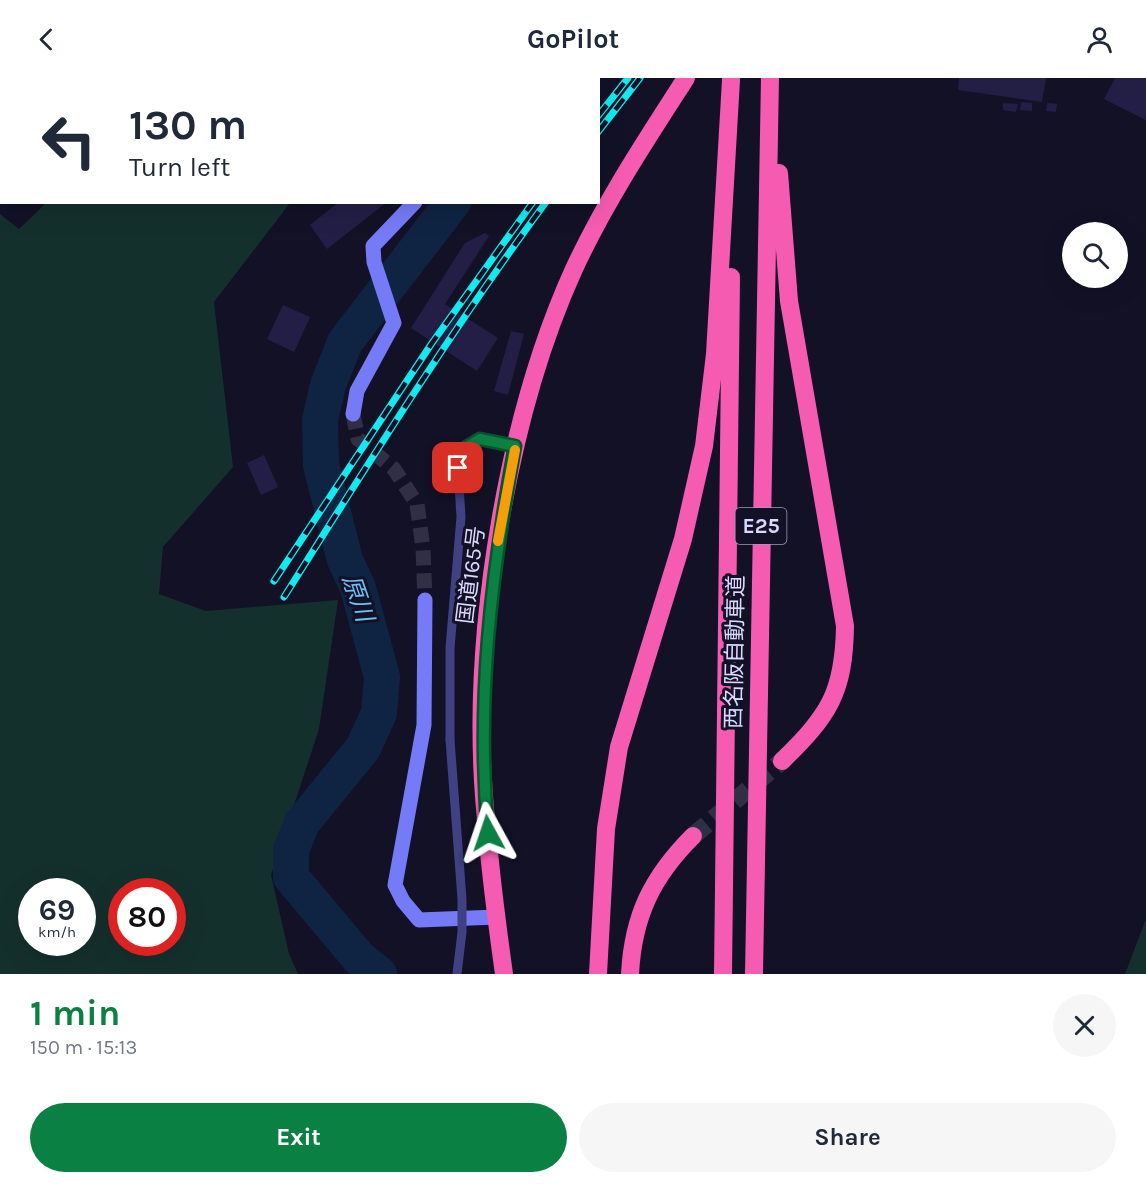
<!DOCTYPE html>
<meta charset="utf-8">
<style>
:root{--surface:#fff;--page:#f6f6f7;--text:#1f2937;--muted:#747a83;--accent:#0b8043}
body{margin:0;font-family:Karla,"Noto Sans JP",sans-serif;background:var(--page);color:var(--text);height:100vh;display:flex;flex-direction:column;font-size:22px;white-space:nowrap}
*{box-sizing:border-box;margin:0}
p{font-size:20px;color:var(--muted)}
.icon{flex:none;width:33px;height:33px;fill:none;stroke:currentColor;stroke-width:2;stroke-linecap:round;stroke-linejoin:round}
.map{position:relative;height:896px;overflow:hidden}
.panel{display:flex;flex-direction:column;background:var(--surface);flex:1}
.panel>*{flex:none}
.banner{position:absolute;left:0px;top:0px;width:600px;height:126px;box-shadow:0 6px 24px #0002;background:#fff;color:var(--text);overflow:hidden}
.buttons{position:absolute;left:1062px;top:144px;display:grid;gap:12px}
.buttons a{display:grid;place-items:center;width:66px;height:66px;border-radius:50%;background:var(--surface);box-shadow:0 6px 24px #0002;font-size:30px}
.speed{position:absolute;left:18px;top:800px;display:flex;gap:12px;font-size:30px;font-weight:700;text-align:center}
.speed>*{display:grid;place-content:center;width:78px;height:78px;border-radius:50%;background:var(--surface);box-shadow:0 6px 24px #0002;line-height:1}
.speed small{font-size:15px;font-weight:400}
.speed .limit{border:9px solid #d22;background:#fff;color:#111}
.pin{position:absolute;display:grid;place-items:center;width:51px;height:51px;color:#fff;margin:-26px;border-radius:12px;box-shadow:0 3px 9px #0006}
.me{position:absolute;width:66px;margin:-33px;rotate:355deg;stroke-linejoin:round;filter:drop-shadow(0 0 4px #0008)}
.turn{display:flex;align-items:center;gap:21px;height:126px;padding:0 30px;font-size:27px}
.turn .icon{width:78px;height:78px;stroke-width:2.5}
.turn b{display:block;font-size:42px;line-height:51px}
.round{display:grid;place-items:center;flex:none;width:63px;height:63px;border-radius:32px;background:var(--page)}
.head{display:flex;align-items:center;justify-content:space-between;height:102px;padding:0 30px}
h1{font-size:36px;font-weight:700;line-height:45px;color:var(--accent)}
.cta{display:flex;gap:12px;margin-top:auto;padding:12px 30px}
.cta a{flex:1;height:69px;border-radius:36px;background:var(--accent);color:#fff;font-size:24px;font-weight:700;line-height:69px;text-align:center}
.cta a+a{background:var(--page);color:var(--text)}
header{display:flex;justify-content:space-between;align-items:center;height:78px;padding:0 30px;background:var(--surface);font-size:27px;font-weight:700}
.map>svg:first-child{display:block}
.green{fill:#14302d;fill-rule:evenodd}
.lines{fill:none;stroke-linecap:round;stroke-linejoin:round}
.river{stroke:#0e2442;stroke-width:36}
.building{fill:#231e46}
.secondary-tunnel{stroke:#312f46;stroke-width:15;stroke-dasharray:15 8;stroke-linecap:butt}
.highway-tunnel{stroke:#312f46;stroke-width:18;stroke-dasharray:18 9;stroke-linecap:butt}
.lane{stroke:#3f4182;stroke-width:9}
.secondary{stroke:#757bf7;stroke-width:15}
.highway{stroke:#f55bb0;stroke-width:18}
.rail-casing{stroke:#10eaf0;stroke-width:7}
.rail{stroke:#131126;stroke-width:4.5;stroke-dasharray:14;stroke-linecap:butt}
.lane-bridge{stroke:#3f4182;stroke-width:9}
.route-casing{stroke:#07532c;stroke-width:15}
.route{stroke:#0b8043;stroke-width:10}
.slow{stroke:#f59e0b;stroke-width:10}
.labels{text-anchor:middle;dominant-baseline:central;stroke-width:6;stroke-linejoin:round;paint-order:stroke}
.shield{fill:#131126;stroke:#9e9cbc;stroke-width:1.5}
.shield-label{font-size:21px;font-weight:bold;fill:#dad8fd}
.street-label{font-size:22px;fill:#dad8fd;stroke:#131126}
.water-label{font-size:24px;font-style:italic;fill:#6dc0f6;stroke:#131126}
</style>
<header><svg class="icon" aria-label="back" viewBox="0 0 24 24"><path d="M15 5l-7 7 7 7"/></svg>GoPilot<svg class="icon" aria-label="person" viewBox="0 0 24 24"><circle cx="12" cy="8" r="4"/><path d="M4 21q1-7 8-7t8 7"/></svg></header>
<div class="map">
<svg width="1146" height="896" viewBox="0 0 1146 896">
<rect width="100%" height="100%" fill="#131126"/>
<g class="green">
<path d="M 47,124 L 290,125 L 214,224 L 233,389 L 163,469 L 159,516 L 206,533 L 338,522 L 319,651 L 271,797 L 289,876 L 298,896 L 0,896 L 0,136 L 19,151 ZM 32,813 L 82,813 L 82,864 L 32,864 ZM 122,813 L 172,813 L 172,864 L 122,864 Z"/>
<polygon points="1146,841 1146,896 1125,896"/>
</g>
<g class="lines">
<g class="river">
<polyline points="560,2 561,0"/>
<polyline points="379,896 359,880 291,799 291,772 302,745 363,670 379,635 382,599 358,510 345,482 321,387 320,342 328,307 345,264 453,124"/>
</g>
</g>
<g class="building">
<polygon points="959,0 1046,0 1042,24 958,12"/>
<polygon points="1115,0 1146,0 1146,42 1104,21"/>
<polygon points="1021,24 1032,25 1032,33 1020,32"/>
<polygon points="1003,25 1018,26 1016,34 1003,32"/>
<polygon points="1047,25 1057,26 1056,34 1046,33"/>
<polygon points="339,124 387,124 327,171 310,147"/>
<polygon points="485,155 489,158 445,226 498,260 477,293 411,250 465,165"/>
<polygon points="283,227 310,239 294,274 267,261"/>
<polygon points="511,253 524,256 508,317 494,313"/>
<polygon points="264,377 278,409 261,417 247,385"/>
</g>
<g class="lines">
<polyline class="secondary-tunnel" points="353,336 358,361 394,391 417,426 423,470 425,522"/>
<polyline class="highway-tunnel" points="693,758 782,683"/>
<polyline class="lane" points="450,662 450,570 461,439 458,390 465,370 480,361 515,368"/>
<g class="secondary">
<polyline points="523,2 524,0"/>
<polyline points="353,336 357,313 394,245 374,184 373,168 415,124"/>
<polyline points="425,522 424,647 395,807 403,823 419,842 497,839"/>
</g>
<g class="highway">
<path d="M 779,95 L 789,223 L 845,548 C 844,615 829,637 782,683"/>
<path d="M 504,896 C 495,832 487,768 483,703 C 474,545 508,336 574,191 C 605,124 646,62 686,0"/>
<polyline points="598,896 606,751 619,669 683,461 704,368 715,276 731,2"/>
<path d="M 630,896 C 633,838 652,799 693,758"/>
<polyline points="723,896 731,199"/>
<polyline points="754,896 770,0"/>
</g>
<defs>
<g id="rail">
<polyline points="598,38 628,0"/>
<polyline points="598,54 640,0"/>
<polyline points="274,503 432,265 533,124"/>
<path d="M 284,519 C 368,386 452,251 546,124"/>
</g>
</defs>
<use href="#rail" class="rail-casing"/>
<use href="#rail" class="rail"/>
<polyline class="lane-bridge" points="450,662 462,821 462,854 457,896"/>
</g>
<g class="lines">
<defs>
<path id="route" d="M 458,390 L 465,370 L 480,361 L 515,368 C 491,497 476,624 488,755"/>
</defs>
<use href="#route" class="route-casing"/>
<use href="#route" class="route"/>
<polyline class="slow" points="498,463 515,372"/>
</g>
<g class="labels">
<rect class="shield" x="735.5" y="430" width="51" height="36" rx="4.5"/>
<g class="shield-label">
<text x="761" y="448">E25</text>
</g>
<g class="street-label">
<text transform="translate(471 497) rotate(-83)">国道165号</text>
<text transform="translate(735 574) rotate(-89)">西名阪自動車道</text>
</g>
<g class="water-label">
<text transform="translate(358 520) rotate(71)">原川</text>
</g>
</g>
</svg>
<div class="buttons">
<a><svg class="icon" aria-label="search" viewBox="0 0 24 24"><circle cx="10" cy="10" r="6"/><path d="M15 15l6 6"/></svg></a>
</div>
<div class="speed"><div>69<small>km/h</small></div><div class="limit">80</div></div>
<div class="pin" style="left:458px;top:390px;background:#d93025"><svg class="icon" aria-label="arrive" viewBox="0 0 24 24"><path d="M6 21V4h12l-3 4 3 4H6"/></svg></div>
<svg class="me" style="left:488px;top:755px" viewBox="-20 -20 40 40"><path d="M0-17L14 15 0 8-14 15z" fill="#0b8043" stroke="#fff" stroke-width="4"/></svg>
<div class="banner">
<div class="turn"><svg class="icon" aria-label="left" viewBox="0 0 24 24"><path d="M17 20v-9H6M10 6l-5 5 5 5"/></svg><div><b>130 m</b>Turn left</div></div>
</div>
</div>
<section class="panel">
<div class="head"><div><h1>1 min</h1><p>150 m · 15:13</p></div><a class="round"><svg class="icon" aria-label="close" viewBox="0 0 24 24"><path d="M6 6l12 12M18 6L6 18"/></svg></a></div>
<div class="cta"><a>Exit</a><a>Share</a></div>
</section>
